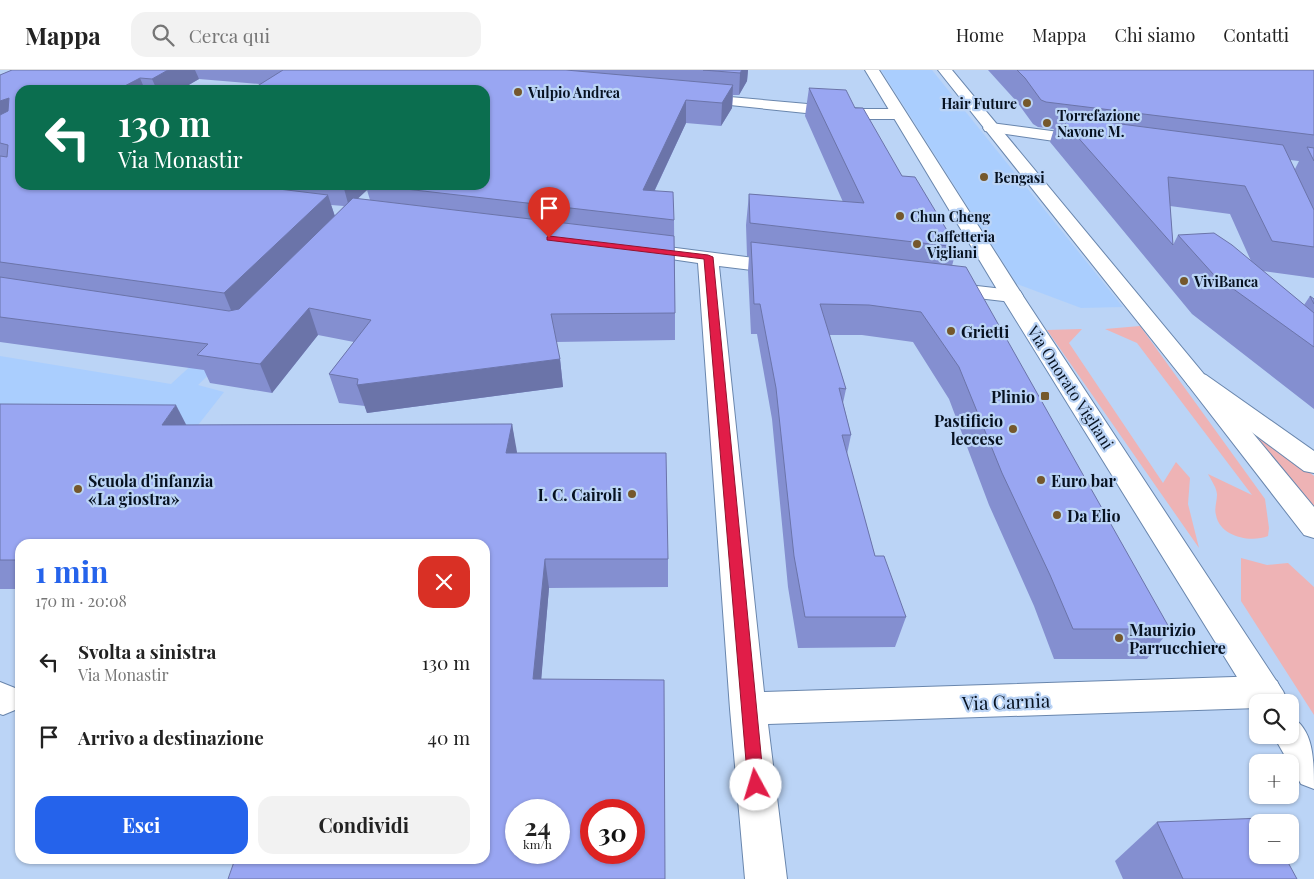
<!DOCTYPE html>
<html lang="it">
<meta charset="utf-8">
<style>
:root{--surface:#fff;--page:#f2f2f2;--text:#222;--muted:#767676;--line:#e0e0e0;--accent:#2563eb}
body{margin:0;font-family:"Playfair Display",serif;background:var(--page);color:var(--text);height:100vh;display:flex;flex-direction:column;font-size:19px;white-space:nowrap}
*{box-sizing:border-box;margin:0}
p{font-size:16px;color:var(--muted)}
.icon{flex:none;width:28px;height:28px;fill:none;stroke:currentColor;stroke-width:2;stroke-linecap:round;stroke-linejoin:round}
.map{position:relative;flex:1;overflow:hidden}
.details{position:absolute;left:15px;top:469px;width:475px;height:325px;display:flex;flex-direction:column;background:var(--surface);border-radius:15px;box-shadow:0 1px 4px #0004}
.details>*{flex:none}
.guide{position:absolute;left:15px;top:15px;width:475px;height:105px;border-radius:15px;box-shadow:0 1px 4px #0004;background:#0b6e4f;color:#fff;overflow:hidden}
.fabs{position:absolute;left:1249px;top:624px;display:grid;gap:10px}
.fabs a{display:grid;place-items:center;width:50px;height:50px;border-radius:10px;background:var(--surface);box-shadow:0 1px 4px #0004;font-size:25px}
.speed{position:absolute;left:505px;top:729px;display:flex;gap:10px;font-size:25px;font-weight:700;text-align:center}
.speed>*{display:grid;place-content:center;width:65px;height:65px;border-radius:50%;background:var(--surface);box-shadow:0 1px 4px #0004;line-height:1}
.speed small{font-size:12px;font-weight:400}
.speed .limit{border:8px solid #d22;background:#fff;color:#111}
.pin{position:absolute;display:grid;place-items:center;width:42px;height:42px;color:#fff;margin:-51px -21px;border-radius:50% 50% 50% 0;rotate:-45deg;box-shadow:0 0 5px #0007}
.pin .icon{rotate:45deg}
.me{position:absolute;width:55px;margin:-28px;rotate:354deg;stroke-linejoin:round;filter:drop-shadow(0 0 4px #0008)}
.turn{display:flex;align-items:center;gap:18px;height:105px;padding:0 20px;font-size:22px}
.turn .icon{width:65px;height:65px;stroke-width:2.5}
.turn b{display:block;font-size:35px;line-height:42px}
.round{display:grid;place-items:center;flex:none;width:52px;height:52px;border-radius:15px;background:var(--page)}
.summary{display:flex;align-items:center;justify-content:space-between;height:85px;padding:0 20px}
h1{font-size:30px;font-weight:700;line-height:38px;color:var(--accent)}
.primary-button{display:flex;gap:10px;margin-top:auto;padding:10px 20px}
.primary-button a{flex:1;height:58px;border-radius:15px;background:var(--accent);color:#fff;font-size:20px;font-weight:700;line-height:58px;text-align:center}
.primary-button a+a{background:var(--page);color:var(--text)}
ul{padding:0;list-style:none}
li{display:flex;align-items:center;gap:15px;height:75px;padding:0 20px}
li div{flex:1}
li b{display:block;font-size:19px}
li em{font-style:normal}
header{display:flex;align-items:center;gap:30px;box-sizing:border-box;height:70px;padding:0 25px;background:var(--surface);border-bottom:1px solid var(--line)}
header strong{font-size:24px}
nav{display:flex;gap:28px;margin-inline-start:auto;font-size:18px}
.search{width:350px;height:45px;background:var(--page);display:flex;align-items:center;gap:12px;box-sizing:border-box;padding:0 18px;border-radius:15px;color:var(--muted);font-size:19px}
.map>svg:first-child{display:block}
.built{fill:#aacefe}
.green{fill:#eeb3b5}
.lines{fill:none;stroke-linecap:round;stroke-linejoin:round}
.street-casing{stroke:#6986ad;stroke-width:2}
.secondary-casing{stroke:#6986ad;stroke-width:2}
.street{fill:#fff;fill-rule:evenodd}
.secondary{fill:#fff;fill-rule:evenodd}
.wall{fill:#848fd0;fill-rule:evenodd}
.shaded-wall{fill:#6b74a9}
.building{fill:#99a6f2;stroke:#6b74a9;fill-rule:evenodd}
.route{fill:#e11d48;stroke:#92132f}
.poi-dot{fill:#75582c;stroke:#bbd4f6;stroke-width:2}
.labels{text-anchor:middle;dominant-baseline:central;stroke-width:4.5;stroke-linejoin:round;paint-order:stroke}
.far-poi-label{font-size:14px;font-weight:bold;fill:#071221;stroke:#bbd4f6;text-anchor:start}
.poi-label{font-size:16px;font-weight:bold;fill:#071221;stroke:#bbd4f6;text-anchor:start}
.street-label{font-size:16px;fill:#071221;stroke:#bbd4f6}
.near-street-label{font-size:19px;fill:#071221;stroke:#bbd4f6}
</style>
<header>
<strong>Mappa</strong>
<div class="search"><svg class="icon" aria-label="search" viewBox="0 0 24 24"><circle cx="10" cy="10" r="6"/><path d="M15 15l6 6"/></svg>Cerca qui</div>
<nav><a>Home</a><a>Mappa</a><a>Chi siamo</a><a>Contatti</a></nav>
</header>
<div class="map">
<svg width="1314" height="809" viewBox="0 0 1314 809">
<rect width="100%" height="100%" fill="#bbd4f6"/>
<g class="built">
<polygon points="881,0 932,0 1123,237 1081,238 1017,214"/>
<polygon points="221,268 244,270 198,315 224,322 191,364 20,474 0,519 0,286 171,314"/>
</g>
<g class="green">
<path d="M 1140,256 L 1265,429 L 1269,458 L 1268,466 C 1251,473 1220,467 1216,445 C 1214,439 1217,431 1217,425 C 1217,418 1211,410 1208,404 L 1252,425 L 1137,273 L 1105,259 Z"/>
<polygon points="1082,259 1069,273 1163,413 1176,392 1190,408 1188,434 1199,478 1047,260"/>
<polygon points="1197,310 1314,406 1314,457"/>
<polygon points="1241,488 1267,495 1288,493 1314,517 1314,645 1241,531"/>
</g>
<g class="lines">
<defs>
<g id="street">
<polygon points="696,24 864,39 898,39 903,41 906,44 903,47 898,49 864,49 691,31 689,28 691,25"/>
<polygon points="991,53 1089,66 1095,68 1097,71 1095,74 1089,76 985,61 983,58 985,55"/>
<polygon points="637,173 785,192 792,194 795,198 792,202 785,204 719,196 764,622 1265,606 1277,611 1282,622 1278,632 1258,632 1258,638 768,654 787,809 745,809 730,639 698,193 630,183 627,179 630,175"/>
<polygon points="942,212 1012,220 1020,221 1023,226 1020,231 1012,232 934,223 931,218 934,213"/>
<polygon points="1197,302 1206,305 1314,381 1314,403 1304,401 1188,315 1185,310 1188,305"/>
<polygon points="0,612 15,618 20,628 15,640 3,645 0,644"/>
</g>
<g id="secondary">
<polygon points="865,0 879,0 1023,226 1283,621 1288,632 1258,632 1258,641 1001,226"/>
<polygon points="938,0 952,0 1314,437 1314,468 1304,465 1188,315"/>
<path d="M 1290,646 C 1314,659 1314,690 1314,719 L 1301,714 L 1273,665 L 1290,665 Z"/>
</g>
</defs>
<use href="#street" class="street-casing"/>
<use href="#secondary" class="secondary-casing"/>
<use href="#street" class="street"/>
<use href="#secondary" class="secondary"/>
</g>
<g class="wall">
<path d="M 12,0 L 748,0 L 747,11 L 739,25 L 733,25 L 732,38 L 721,56 L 686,53 L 655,120 L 674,150 L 675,243 L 675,270 L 556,272 L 560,289 L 563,317 L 367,343 L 365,336 L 339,333 L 329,304 L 354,272 L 318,265 L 272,323 L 210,313 L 204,300 L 0,272 L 0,5 ZM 199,9 L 260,14 L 485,115 L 20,115 L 20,20 L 180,20 ZM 367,120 L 370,130 L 357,129 ZM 331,135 L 344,136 L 335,146 Z"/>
<path d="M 988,0 L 1314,0 L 1314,208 L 1263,201 L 1304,235 L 1310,226 L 1314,229 L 1314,339 L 1192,244 L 1050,72 L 1054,59 L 1038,57 L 1033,54 L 1017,32 ZM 1290,90 L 1299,91 L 1295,99 ZM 1170,136 L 1230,144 L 1251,191 L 1178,165 L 1173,175 Z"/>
<polygon points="809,18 855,38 902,106 957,177 952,196 1170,559 1147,589 1054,589 1034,536 989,435 949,329 913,272 862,265 829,265 846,319 843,333 851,365 847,384 875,486 906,547 895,577 798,578 788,517 772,349 757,264 751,264 748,201 749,186 747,186 746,155 749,124 843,132 805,46"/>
<polygon points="0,334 186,355 512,354 516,383 668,489 668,517 549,518 541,609 485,789 485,474 20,474 20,519 0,519"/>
<polygon points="1157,752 1297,809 1123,809 1115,791"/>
</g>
<g class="shaded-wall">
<polygon points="168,0 195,0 199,9 180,20 157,20 152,9"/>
<polygon points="742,0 748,0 747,11 739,25 740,3"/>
<polygon points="140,8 145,20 117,20"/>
<polygon points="733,15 732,38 721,56 722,33"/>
<polygon points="9,28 20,48 0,59 0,31"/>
<polygon points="686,30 686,53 643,145 643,120"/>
<polygon points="343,115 365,115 367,120 349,137"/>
<polygon points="328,125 336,150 235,250 224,223"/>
<polygon points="309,238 318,265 272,323 260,294"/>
<polygon points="560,289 563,317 367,343 357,315"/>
<polygon points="176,335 191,364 162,355"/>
<polygon points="512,354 517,382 512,412 506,383"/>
<polygon points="545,489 549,518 539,636 533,609"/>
</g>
<g class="building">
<polygon points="12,0 168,0 152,9 140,8 117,20 20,20 20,115 246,115 328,125 224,223 0,192 0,86 7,87 8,75 0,73 0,45 8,41 9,28 0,31 0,5"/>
<polygon points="283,0 566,0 733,15 722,33 686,30 643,120 673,122 674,150 371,115 485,115 485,20 251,20"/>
<polygon points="703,0 742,0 740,3"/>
<polygon points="1017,0 1314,0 1314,65 1046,32 1041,30 1025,8"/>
<polygon points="809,18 846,20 855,38 863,38 902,106 915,107 957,177 750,153 749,124 864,133"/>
<polygon points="1059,46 1283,75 1314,140 1314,177 1272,171 1245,116 1168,107 1173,175"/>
<polygon points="1307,77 1314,78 1314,91"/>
<polygon points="353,128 674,166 675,243 551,244 560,289 357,315 358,309 329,304 371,250 309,238 260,294 197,285 208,274 0,247 0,207 229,241 239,239"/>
<polygon points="1214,163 1232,175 1314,243 1314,277 1214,205 1178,165"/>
<polygon points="751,172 966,197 1170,559 1073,559 1050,505 1002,403 959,297 921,242 869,235 820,234 846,319 839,318 851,365 842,365 875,486 884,486 906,547 805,547 794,486 776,318 760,234 754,234"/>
<polygon points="1310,226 1314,229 1314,234"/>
<path d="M 0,334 L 176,335 L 162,355 L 512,354 L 506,383 L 666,383 L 668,489 L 545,489 L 533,609 L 664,610 L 665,809 L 228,809 L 235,789 L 485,789 L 485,474 L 20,474 L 20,490 L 0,490 ZM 516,740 L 559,740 L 559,782 L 516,782 ZM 591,740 L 634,740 L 634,782 L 591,782 Z"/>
<polygon points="1264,748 1266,752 1258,752 1258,785 1284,785 1297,809 1183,809 1157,752"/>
</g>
<polygon class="route" points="549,166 708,185 713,187 764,715 761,720 756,722 750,720 748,715 704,189 547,170 547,167"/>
<g class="poi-dot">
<circle cx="518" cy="22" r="5"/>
<circle cx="1027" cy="33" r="5"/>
<circle cx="1047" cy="53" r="5"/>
<circle cx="984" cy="107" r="5"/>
<circle cx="900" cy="146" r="5"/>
<circle cx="917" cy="174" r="5"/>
<circle cx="1184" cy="211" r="5"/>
<circle cx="951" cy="261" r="5"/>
<rect x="1040" y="321" width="10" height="10" rx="2.5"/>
<circle cx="1013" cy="359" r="5"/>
<circle cx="1041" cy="410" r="5"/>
<circle cx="78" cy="419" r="5"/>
<circle cx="632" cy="424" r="5"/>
<circle cx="1057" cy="445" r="5"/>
<circle cx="1119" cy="568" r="5"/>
</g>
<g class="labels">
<g class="far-poi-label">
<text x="528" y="22">Vulpio Andrea</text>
<text x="1017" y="33" text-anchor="end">Hair Future</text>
<text x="1057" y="45">Torrefazione<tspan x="1057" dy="16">Navone M.</tspan></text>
<text x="994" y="107">Bengasi</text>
<text x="910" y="146">Chun Cheng</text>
<text x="927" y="166">Caffetteria<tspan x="927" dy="16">Vigliani</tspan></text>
<text x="1194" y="211">ViviBanca</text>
</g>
<g class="poi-label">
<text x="961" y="261">Grietti</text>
<text x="1035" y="326" text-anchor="end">Plinio</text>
<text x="1003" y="350" text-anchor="end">Pastificio<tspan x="1003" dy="18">leccese</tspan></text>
<text x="88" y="410">Scuola d'infanzia<tspan x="88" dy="18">«La giostra»</tspan></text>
<text x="1051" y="410">Euro bar</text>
<text x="622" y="424" text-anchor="end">I. C. Cairoli</text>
<text x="1067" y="445">Da Elio</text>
<text x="1129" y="559">Maurizio<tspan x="1129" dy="18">Parrucchiere</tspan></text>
</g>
<g class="street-label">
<text transform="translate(1071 317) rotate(57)">Via Onorato Vigliani</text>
</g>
<g class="near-street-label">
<text transform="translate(1006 631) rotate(-2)">Via Carnia</text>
</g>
</g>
</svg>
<div class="fabs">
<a><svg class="icon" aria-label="search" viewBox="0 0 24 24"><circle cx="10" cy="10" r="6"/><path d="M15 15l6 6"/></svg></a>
<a>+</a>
<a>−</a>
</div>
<div class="speed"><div>24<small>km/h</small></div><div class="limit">30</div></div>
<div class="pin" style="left:549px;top:168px;background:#d93025"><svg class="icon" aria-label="arrive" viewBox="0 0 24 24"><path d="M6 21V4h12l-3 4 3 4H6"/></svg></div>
<svg class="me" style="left:756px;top:715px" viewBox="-20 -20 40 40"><circle r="19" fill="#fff"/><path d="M0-13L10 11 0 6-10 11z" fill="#e11d48"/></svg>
<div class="guide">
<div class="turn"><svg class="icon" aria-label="left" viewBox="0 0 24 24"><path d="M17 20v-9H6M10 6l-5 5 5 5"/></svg><div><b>130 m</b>Via Monastir</div></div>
</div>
<section class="details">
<div class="summary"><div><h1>1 min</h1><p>170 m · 20:08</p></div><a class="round" style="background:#d93025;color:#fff"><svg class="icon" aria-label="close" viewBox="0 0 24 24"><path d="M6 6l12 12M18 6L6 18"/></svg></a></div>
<ul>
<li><svg class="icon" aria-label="left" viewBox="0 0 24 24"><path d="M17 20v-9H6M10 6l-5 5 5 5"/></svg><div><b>Svolta a sinistra</b><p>Via Monastir</p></div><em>130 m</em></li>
<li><svg class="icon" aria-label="arrive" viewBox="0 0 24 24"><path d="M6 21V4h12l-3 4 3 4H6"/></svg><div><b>Arrivo a destinazione</b></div><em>40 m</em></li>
</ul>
<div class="primary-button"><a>Esci</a><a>Condividi</a></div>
</section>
</div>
